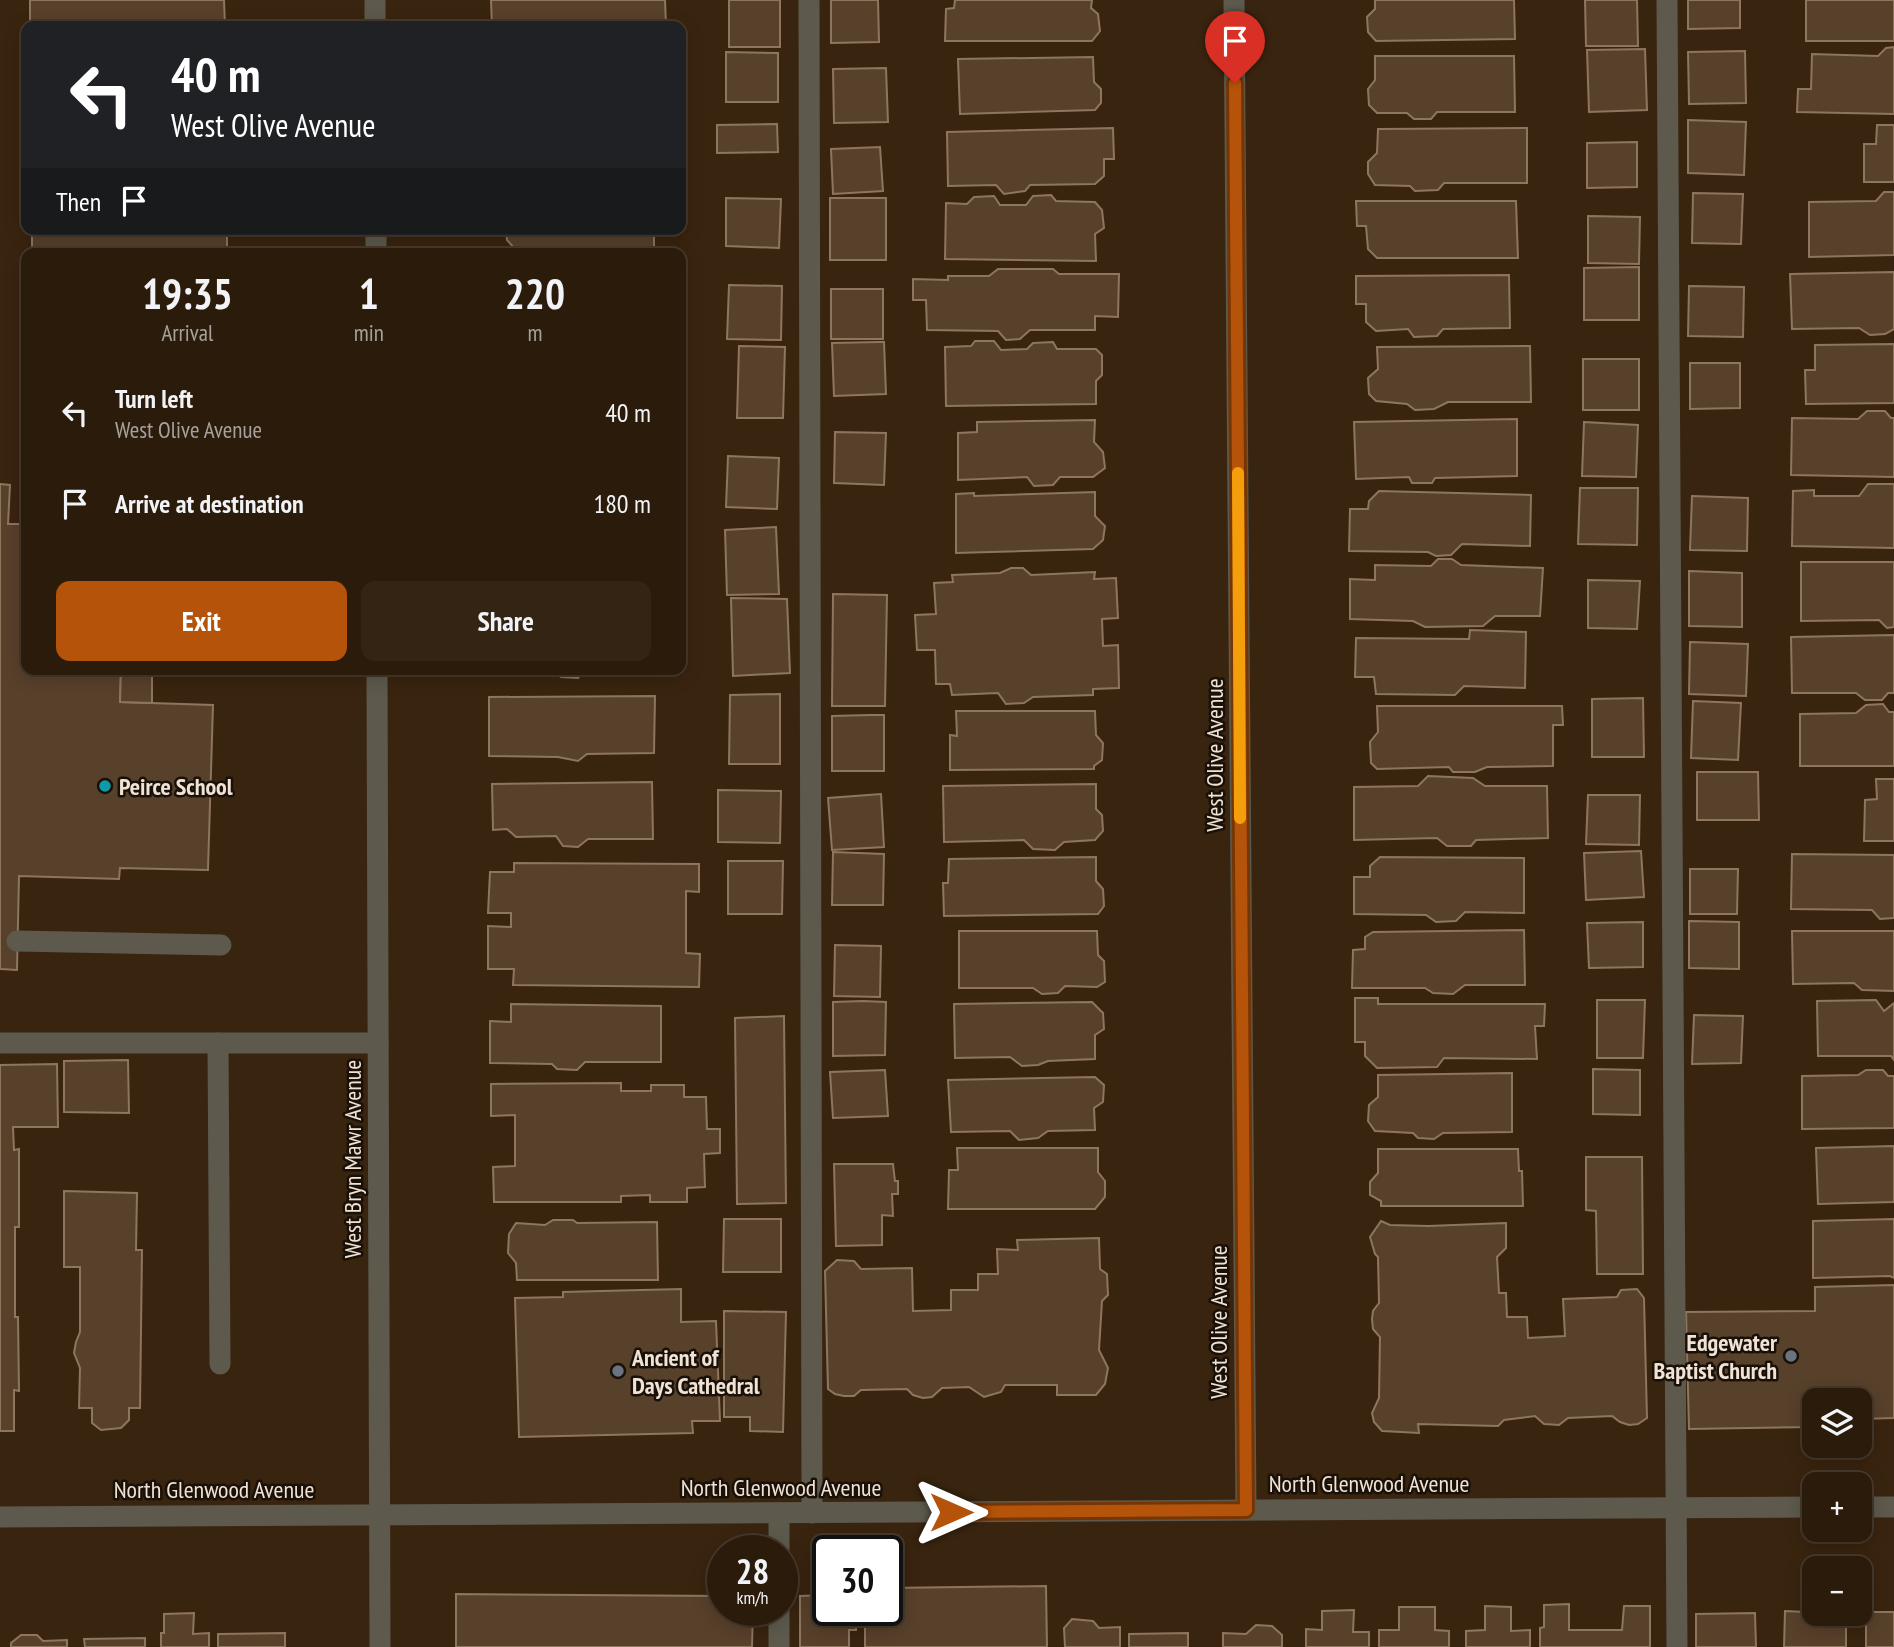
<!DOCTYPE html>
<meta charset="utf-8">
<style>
:root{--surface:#2b1b0b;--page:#332414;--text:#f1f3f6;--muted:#a6a19d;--line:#47392c;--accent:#b45309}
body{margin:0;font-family:"PT Sans Narrow",sans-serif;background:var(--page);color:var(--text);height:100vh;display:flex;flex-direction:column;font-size:26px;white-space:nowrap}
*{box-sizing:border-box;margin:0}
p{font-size:23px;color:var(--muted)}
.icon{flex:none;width:38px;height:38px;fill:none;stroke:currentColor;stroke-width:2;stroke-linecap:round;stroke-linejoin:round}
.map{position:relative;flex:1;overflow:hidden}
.panel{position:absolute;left:21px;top:248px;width:665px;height:427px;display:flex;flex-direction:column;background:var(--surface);border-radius:14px;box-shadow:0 4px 18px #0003,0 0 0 2px var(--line)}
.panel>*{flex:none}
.banner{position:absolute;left:21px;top:21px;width:665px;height:214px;border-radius:14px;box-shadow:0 4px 18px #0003,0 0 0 2px var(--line);background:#202124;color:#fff;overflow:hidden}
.fabs{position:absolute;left:1802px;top:1388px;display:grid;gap:14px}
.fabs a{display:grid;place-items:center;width:70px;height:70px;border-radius:14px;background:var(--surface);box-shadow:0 4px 18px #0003,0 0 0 2px var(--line);font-size:35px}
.speed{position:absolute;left:707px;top:1535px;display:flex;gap:14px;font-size:35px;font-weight:700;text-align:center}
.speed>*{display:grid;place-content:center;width:91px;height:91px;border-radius:50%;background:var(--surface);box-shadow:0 4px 18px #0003,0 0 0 2px var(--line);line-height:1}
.speed small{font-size:18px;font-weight:400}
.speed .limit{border:4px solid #111;border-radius:10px;background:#fff;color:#111}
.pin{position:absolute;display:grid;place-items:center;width:60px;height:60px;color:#fff;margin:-72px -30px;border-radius:50% 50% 50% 0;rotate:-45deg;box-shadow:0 0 7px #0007}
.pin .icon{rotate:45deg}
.me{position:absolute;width:77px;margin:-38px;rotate:90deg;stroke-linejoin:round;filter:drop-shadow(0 0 5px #0008)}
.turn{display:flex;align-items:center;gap:24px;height:147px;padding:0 35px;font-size:32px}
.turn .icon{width:91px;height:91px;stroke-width:2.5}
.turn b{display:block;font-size:49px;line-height:60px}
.then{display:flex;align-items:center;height:66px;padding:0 35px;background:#0003;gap:14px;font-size:26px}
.eta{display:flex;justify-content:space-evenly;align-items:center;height:119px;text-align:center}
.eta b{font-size:42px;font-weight:600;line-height:49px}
.cta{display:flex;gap:14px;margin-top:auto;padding:14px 35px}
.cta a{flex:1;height:80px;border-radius:14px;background:var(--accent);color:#fff;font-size:28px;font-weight:600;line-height:80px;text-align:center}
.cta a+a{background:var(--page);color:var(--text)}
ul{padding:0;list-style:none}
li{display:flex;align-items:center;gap:21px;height:91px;padding:0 35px}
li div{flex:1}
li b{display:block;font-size:26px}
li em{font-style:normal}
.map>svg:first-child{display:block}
.building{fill:#58412b;stroke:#8e755e;stroke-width:2}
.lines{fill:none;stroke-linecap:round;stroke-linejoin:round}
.lane{stroke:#5d5a4d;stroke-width:21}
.street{stroke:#5d5a4d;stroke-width:21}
.route-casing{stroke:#753606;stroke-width:18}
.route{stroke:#b45309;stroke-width:12}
.slow{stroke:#f59e0b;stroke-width:12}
.culture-dot{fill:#0f9aa8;stroke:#191007;stroke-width:2.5}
.worship-dot{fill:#6b7280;stroke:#191007;stroke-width:2.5}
.labels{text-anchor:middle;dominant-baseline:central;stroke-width:5;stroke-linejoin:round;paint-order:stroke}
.street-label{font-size:24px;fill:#f0e2d5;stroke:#191007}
.poi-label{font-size:24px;font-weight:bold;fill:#f0e2d5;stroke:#191007;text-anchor:start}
</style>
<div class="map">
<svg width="1894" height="1647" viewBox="0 0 1894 1647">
<rect width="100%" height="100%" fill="#39240f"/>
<g class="building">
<polygon points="30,0 224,0 225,26 30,26"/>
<polygon points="491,0 665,0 666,26 492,26"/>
<rect x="729" y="0" width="51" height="47"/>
<polygon points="831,0 878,0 879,42 831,43"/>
<polygon points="955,0 1092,0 1091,8 1098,14 1100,31 1092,41 945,41 946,9 954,8"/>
<polygon points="1375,0 1514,0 1515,39 1376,41 1368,32 1367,17 1375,9"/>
<polygon points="1585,0 1637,0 1638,46 1586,46"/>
<polygon points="1688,0 1740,0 1740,28 1688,29"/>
<rect x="1806" y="0" width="88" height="41"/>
<polygon points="1894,47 1894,114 1797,112 1798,89 1811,89 1812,54 1878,56 1886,48"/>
<polygon points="1645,49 1647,110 1589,112 1587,50"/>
<polygon points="1745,51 1746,103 1689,104 1688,52"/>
<polygon points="726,52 778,53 778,102 726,102"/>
<polygon points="1375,56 1514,56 1515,112 1437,112 1431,119 1414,119 1407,113 1377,113 1369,105 1368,89 1375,80"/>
<polygon points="1093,57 1094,82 1101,89 1101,103 1095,110 960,114 958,59"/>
<polygon points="681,58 683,58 684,113 681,113"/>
<polygon points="886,68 888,122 834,123 833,69"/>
<polygon points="1688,120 1746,122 1744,175 1688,173"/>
<polygon points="777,124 778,152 717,153 717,125"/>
<polygon points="1877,125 1894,125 1894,182 1864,182 1864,144 1876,144"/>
<polygon points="1113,128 1114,159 1104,159 1104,176 1095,184 1030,185 1025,191 1004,194 996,185 948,186 947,132"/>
<polygon points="1527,128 1527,183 1444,183 1438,190 1415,191 1410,186 1375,185 1368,174 1368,162 1377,153 1378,129"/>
<polygon points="1637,142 1637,187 1587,188 1587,143"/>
<polygon points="880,147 883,191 833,194 831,149"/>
<polygon points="1884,192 1894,192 1894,255 1809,257 1809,202 1876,201"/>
<polygon points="1693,193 1743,194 1741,244 1692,243"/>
<polygon points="1051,195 1056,201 1095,202 1102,210 1104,228 1095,234 1096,261 945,259 946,203 967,204 974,197 994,196 1000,205 1026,205 1033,196"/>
<polygon points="726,198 781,199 779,248 726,246"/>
<rect x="830" y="198" width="56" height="62"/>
<polygon points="1356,201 1516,201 1518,258 1377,258 1368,249 1366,226 1357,226"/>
<polygon points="1588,216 1640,217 1639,264 1588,263"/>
<rect x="32" y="229" width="195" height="25"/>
<polygon points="506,229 654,229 654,254 543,254 543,250 515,249 507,240"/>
<polygon points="1639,267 1639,320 1584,320 1584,268"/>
<polygon points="998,269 1053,269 1059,274 1119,274 1118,317 1095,316 1095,330 1030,330 1020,339 1006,340 998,331 927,330 926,300 913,300 913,279 948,280 948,276 989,276"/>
<polygon points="1894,272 1894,329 1885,334 1870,335 1859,328 1792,329 1790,274"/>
<polygon points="1509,275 1510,328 1443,329 1437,336 1414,337 1408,329 1376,331 1366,322 1366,304 1356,304 1356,276"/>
<polygon points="729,285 782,286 781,340 727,339"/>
<polygon points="1689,286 1744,287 1743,337 1688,336"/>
<rect x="831" y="289" width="52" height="50"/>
<polygon points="975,341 994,341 1001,350 1027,349 1033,343 1053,342 1057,349 1096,349 1102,355 1102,375 1096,381 1096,404 946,406 945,347 971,346"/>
<polygon points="879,342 884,342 886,394 834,396 832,343"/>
<polygon points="1894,344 1894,403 1806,404 1805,370 1815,370 1815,345"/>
<polygon points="739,346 785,347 783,418 737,418"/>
<polygon points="1530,346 1531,402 1448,402 1434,409 1415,410 1407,404 1376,401 1369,394 1368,378 1378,369 1377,347"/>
<rect x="1583" y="359" width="56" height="51"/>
<polygon points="1690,363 1740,363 1740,408 1690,409"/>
<polygon points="1867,411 1885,411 1891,418 1894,418 1894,477 1791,475 1792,418 1858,419"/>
<polygon points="1517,419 1517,476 1435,478 1432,483 1412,483 1409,477 1356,479 1354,422"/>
<polygon points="1095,420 1094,442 1103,452 1105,468 1093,477 1060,477 1053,485 1034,486 1027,477 958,480 958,433 977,432 977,422"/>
<polygon points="1584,422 1638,425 1636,477 1582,476"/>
<polygon points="835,432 886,433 884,485 834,483"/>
<polygon points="728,456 779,458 777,509 726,507"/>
<polygon points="0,484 10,485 8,524 26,524 26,670 121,670 120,702 213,705 208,870 120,868 119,879 19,876 17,970 0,969"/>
<polygon points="1868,484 1894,484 1894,548 1792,546 1793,491 1814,490 1814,496 1859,496"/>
<polygon points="1580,488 1638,488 1637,545 1578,544"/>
<polygon points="1379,491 1531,495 1530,546 1462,544 1451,555 1436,556 1428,552 1349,551 1350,509 1368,509 1369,501"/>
<polygon points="1095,492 1095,516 1105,526 1103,540 1093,549 956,553 956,494 974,493 974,496"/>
<polygon points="1692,496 1748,498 1747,551 1690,550"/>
<polygon points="776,527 779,594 727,595 725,530"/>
<polygon points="1438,559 1452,559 1461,565 1543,568 1540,616 1495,616 1483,626 1425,627 1413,621 1350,619 1350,579 1375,580 1375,565 1431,566"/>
<polygon points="1801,562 1894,562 1894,627 1887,628 1879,620 1801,621"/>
<polygon points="1011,568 1023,568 1031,575 1095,572 1094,579 1116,578 1118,618 1102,619 1103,646 1118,645 1119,688 1093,689 1093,695 1033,697 1024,703 1006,704 998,693 952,695 950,684 936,684 935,650 917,650 915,615 936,614 934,583 953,582 952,575 1000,573"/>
<polygon points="1689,571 1742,573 1742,627 1689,626"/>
<polygon points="1588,580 1640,581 1637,629 1588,628"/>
<polygon points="833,594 887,595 885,706 832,706"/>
<polygon points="731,598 787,599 790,673 733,676"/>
<polygon points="1470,630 1526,632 1525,688 1464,686 1455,695 1376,694 1374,677 1355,677 1356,638 1469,639"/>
<polygon points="1894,635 1894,693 1888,693 1882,700 1865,700 1856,693 1792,693 1791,637"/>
<polygon points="1690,642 1748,644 1746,696 1689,694"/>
<polygon points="121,670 152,670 152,703 120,702"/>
<polygon points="489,670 584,670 578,678 561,677 555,673 489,674"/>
<polygon points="780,694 780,764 729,764 730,695"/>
<polygon points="655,696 654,753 587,754 578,761 558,757 489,756 489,697"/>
<polygon points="1643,698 1644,757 1592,757 1592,699"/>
<polygon points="1693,701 1741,703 1738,760 1691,758"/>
<polygon points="1883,704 1889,712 1894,712 1894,766 1800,766 1800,714 1856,713 1866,705"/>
<polygon points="1377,706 1562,706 1563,725 1553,725 1553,766 1487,767 1475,772 1453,772 1449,767 1377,769 1371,763 1370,742 1378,732"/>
<polygon points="956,711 1095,711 1096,735 1103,743 1102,760 1094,766 1094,769 950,770 950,735 957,736"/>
<polygon points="870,715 884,715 884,771 832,771 832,716"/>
<polygon points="1697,772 1758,772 1759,820 1697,820"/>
<polygon points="1428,776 1473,778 1485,786 1547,786 1548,838 1476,840 1471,846 1447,846 1437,838 1354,840 1354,787 1418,786"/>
<polygon points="1876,779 1894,779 1894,841 1864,841 1865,800 1877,799"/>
<polygon points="652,782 653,839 588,839 578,847 563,846 556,836 516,837 507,829 493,830 492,784"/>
<polygon points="1096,784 1096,809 1102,815 1103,831 1095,840 1064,842 1055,850 1033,849 1024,840 944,842 943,786"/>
<polygon points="718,790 781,791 780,843 718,842"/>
<polygon points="881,794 884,847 832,850 828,798"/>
<polygon points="1588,795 1640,795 1639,845 1586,844"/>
<polygon points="1641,851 1644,897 1586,900 1584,853"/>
<polygon points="833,852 884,854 883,905 832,905"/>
<polygon points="1792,854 1894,855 1894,918 1880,919 1872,910 1791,909"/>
<polygon points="1096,857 1096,881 1103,889 1104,906 1098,914 944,916 943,883 948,883 949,859"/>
<polygon points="1380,857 1524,858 1524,913 1465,912 1456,921 1436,922 1426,915 1354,914 1354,877 1370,877 1370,866"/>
<polygon points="728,861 783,861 782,914 728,914"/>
<polygon points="514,863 699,864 699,892 686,891 686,953 700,954 699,987 513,985 514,969 488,969 488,926 511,927 511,913 488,913 490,872 514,872"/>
<polygon points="1690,869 1738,869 1737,914 1690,914"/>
<polygon points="1689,921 1739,922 1739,969 1689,968"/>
<polygon points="1643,922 1643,967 1589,968 1587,923"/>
<polygon points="1524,930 1525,985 1465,985 1453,994 1433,993 1425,988 1352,988 1353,950 1365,949 1365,937 1373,932"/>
<polygon points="959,931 1097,931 1098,955 1104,961 1105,982 1097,987 1065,986 1058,993 1042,994 1033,988 959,988"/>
<polygon points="1792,931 1894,931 1894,991 1862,990 1854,983 1793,984"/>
<polygon points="835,945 881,946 880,997 834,996"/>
<polygon points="1355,998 1378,998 1378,1004 1545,1004 1544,1026 1535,1026 1537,1059 1444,1058 1437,1067 1377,1068 1365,1056 1365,1042 1355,1042"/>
<polygon points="1597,1000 1645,1000 1643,1058 1597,1058"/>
<polygon points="1876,1000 1884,1011 1894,1003 1894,1060 1891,1056 1818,1056 1817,1001"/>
<polygon points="863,1001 886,1002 885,1055 833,1056 833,1002"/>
<polygon points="1092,1002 1103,1013 1104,1029 1095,1035 1095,1059 1048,1061 1038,1065 1022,1066 1010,1057 955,1058 954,1004"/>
<polygon points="511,1004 661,1006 661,1062 585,1062 577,1070 557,1069 552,1064 490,1063 490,1021 511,1022"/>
<polygon points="1694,1015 1743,1016 1741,1063 1692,1064"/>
<polygon points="784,1016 786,1203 737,1204 735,1018"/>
<polygon points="128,1060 129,1113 64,1112 64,1061"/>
<polygon points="57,1064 58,1127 13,1127 14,1150 19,1149 19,1227 15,1227 15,1317 18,1317 19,1391 14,1390 14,1431 0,1431 0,1065"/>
<polygon points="1593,1069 1640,1070 1640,1115 1593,1114"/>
<polygon points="885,1070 888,1116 833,1118 830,1072"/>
<polygon points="1866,1070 1883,1070 1888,1076 1894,1076 1894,1128 1802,1129 1802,1076 1858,1075"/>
<polygon points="1512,1073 1512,1132 1443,1133 1434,1139 1418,1138 1413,1133 1375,1131 1368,1121 1369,1105 1378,1097 1378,1075"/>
<polygon points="1095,1077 1104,1085 1103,1102 1094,1108 1095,1130 1048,1131 1038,1138 1019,1140 1010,1131 951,1132 948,1080"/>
<polygon points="621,1083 621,1091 651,1091 651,1085 684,1085 684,1097 706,1097 707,1129 720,1129 720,1153 704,1154 705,1187 687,1188 687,1202 650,1202 650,1195 621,1196 621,1202 494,1202 493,1167 515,1166 515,1115 491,1116 491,1084"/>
<polygon points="1894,1146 1894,1202 1818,1204 1816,1148"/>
<polygon points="957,1148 1098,1148 1098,1172 1105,1181 1105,1197 1095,1209 948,1209 949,1170 958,1170"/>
<polygon points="1378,1149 1518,1149 1519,1171 1522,1171 1523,1206 1381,1206 1381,1201 1370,1195 1370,1182 1378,1173"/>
<polygon points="1586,1157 1642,1157 1643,1274 1597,1274 1596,1211 1586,1210"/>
<polygon points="834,1164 893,1164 895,1181 898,1181 898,1194 892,1194 893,1216 882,1215 882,1245 836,1246"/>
<polygon points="64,1191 137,1193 136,1250 142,1250 140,1408 129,1408 129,1420 121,1428 101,1430 92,1423 92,1408 79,1408 80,1368 74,1353 76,1342 80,1332 80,1267 64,1267"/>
<polygon points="724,1219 781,1219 781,1272 723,1272"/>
<polygon points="1894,1219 1894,1278 1890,1276 1813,1278 1813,1221"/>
<polygon points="553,1220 573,1220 577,1223 657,1222 658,1280 517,1280 516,1263 508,1253 509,1234 516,1223 545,1225"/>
<polygon points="1381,1221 1390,1225 1428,1226 1506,1223 1506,1248 1497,1257 1499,1293 1506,1293 1507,1317 1527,1317 1528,1338 1565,1336 1563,1299 1617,1297 1621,1290 1637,1289 1644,1298 1647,1418 1638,1424 1629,1425 1620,1422 1612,1416 1568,1418 1559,1425 1544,1424 1535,1416 1504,1420 1498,1426 1418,1424 1419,1433 1382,1431 1374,1422 1372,1413 1379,1398 1380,1337 1373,1329 1372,1319 1373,1311 1379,1303 1378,1257 1375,1254 1370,1237"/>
<polygon points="1099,1238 1100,1269 1107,1274 1108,1295 1102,1301 1099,1350 1108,1368 1105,1384 1096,1395 1057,1395 1057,1385 1005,1385 1001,1392 984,1397 969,1387 942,1388 932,1397 923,1398 913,1395 907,1389 861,1390 854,1396 844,1396 835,1394 828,1389 825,1271 837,1260 854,1261 861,1269 912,1268 913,1311 951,1310 951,1290 978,1290 978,1274 998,1274 997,1249 1018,1250 1017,1240"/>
<polygon points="1894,1285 1894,1418 1860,1419 1860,1400 1815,1400 1815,1427 1689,1429 1686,1312 1815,1311 1815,1287"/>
<polygon points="681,1289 681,1322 716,1321 720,1421 692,1421 693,1433 519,1437 515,1298 563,1297 563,1292"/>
<polygon points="724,1311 786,1312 783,1432 750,1431 750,1417 724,1417"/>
<polygon points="1046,1586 1047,1647 865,1647 865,1610 887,1610 887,1588"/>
<polygon points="456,1594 723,1596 723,1610 753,1610 752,1647 456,1647"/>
<polygon points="828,1595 828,1610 856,1610 856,1630 849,1630 849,1647 800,1647 800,1596"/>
<polygon points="1569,1604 1569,1630 1622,1630 1624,1606 1650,1606 1650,1647 1540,1647 1540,1628 1544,1627 1544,1605"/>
<polygon points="1485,1606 1511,1607 1511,1631 1530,1630 1530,1647 1466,1647 1466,1631 1485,1630"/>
<polygon points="1399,1607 1435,1607 1435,1630 1449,1631 1449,1647 1379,1647 1379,1630 1399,1630"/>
<polygon points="1354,1610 1353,1632 1369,1632 1369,1647 1306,1647 1306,1629 1322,1630 1322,1611"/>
<polygon points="1785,1611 1846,1614 1846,1647 1784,1647"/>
<rect x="1866" y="1612" width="28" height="35"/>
<polygon points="194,1613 193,1634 209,1633 209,1647 161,1647 161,1633 164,1633 164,1614"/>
<polygon points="1755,1613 1756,1647 1696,1647 1696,1614"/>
<polygon points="1072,1619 1093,1621 1099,1628 1120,1627 1120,1647 1065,1647 1064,1628"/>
<polygon points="1256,1625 1272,1626 1282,1635 1282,1647 1223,1647 1223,1633 1246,1634"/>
<polygon points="285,1633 285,1647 218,1647 218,1634"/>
<polygon points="1188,1633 1188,1647 1129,1647 1129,1634"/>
<polygon points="21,1635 37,1635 43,1641 67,1640 67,1647 11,1647 11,1643"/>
<polygon points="145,1638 145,1647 85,1647 84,1639"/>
</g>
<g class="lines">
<g class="lane">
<polyline points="809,0 812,1513"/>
<polyline points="1667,0 1677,1647"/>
<polyline points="17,941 221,945"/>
<polyline points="0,1043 378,1043"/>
<polyline points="218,1043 220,1364"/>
<polyline points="779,1513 779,1550"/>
<polyline points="779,1610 779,1647"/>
</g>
<g class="street">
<polyline points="375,0 375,26"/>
<polyline points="1234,0 1246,1510"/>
<polyline points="376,229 376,254"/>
<polyline points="377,670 380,1647"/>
<polyline points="1860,1507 1894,1507"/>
<polyline points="0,1517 1815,1507"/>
</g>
</g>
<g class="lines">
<defs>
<polyline id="route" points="951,1512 1246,1510 1235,83"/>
</defs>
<use href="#route" class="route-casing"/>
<use href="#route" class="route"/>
<polyline class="slow" points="1238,473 1240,818"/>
</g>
<circle class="culture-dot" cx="105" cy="786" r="7"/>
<g class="worship-dot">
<circle cx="1791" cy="1356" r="7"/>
<circle cx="618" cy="1371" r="7"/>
</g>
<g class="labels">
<g class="street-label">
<text transform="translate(1214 755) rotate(-90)">West Olive Avenue</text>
<text transform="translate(352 1159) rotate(-90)">West Bryn Mawr Avenue</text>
<text transform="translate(1218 1322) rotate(-90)">West Olive Avenue</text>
<text x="1369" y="1483">North Glenwood Avenue</text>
<text x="781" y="1487">North Glenwood Avenue</text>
<text x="214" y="1489">North Glenwood Avenue</text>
</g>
<g class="poi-label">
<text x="119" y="786">Peirce School</text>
<text x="1777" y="1342" text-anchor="end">Edgewater<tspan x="1777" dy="28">Baptist Church</tspan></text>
<text x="632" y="1357">Ancient of<tspan x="632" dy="28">Days Cathedral</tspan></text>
</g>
</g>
</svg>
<div class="fabs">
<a><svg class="icon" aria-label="layers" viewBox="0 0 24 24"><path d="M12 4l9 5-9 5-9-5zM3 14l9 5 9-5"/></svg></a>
<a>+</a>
<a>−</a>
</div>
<div class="speed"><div>28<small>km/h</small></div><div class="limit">30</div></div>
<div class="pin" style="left:1235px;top:83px;background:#d93025"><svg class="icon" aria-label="arrive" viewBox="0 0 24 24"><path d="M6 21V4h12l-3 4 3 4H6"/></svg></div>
<svg class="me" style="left:951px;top:1512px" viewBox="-20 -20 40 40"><path d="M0-17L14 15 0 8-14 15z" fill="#b45309" stroke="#fff" stroke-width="4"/></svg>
<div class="banner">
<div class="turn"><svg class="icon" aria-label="left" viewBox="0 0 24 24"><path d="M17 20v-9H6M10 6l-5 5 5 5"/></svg><div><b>40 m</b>West Olive Avenue</div></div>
<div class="then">Then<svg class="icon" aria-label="arrive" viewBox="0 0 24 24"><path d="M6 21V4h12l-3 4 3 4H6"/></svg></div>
</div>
<section class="panel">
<div class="eta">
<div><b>19:35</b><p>Arrival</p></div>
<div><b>1</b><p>min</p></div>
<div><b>220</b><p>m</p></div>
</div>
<ul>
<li><svg class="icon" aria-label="left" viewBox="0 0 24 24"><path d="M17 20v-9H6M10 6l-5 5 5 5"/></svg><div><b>Turn left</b><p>West Olive Avenue</p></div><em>40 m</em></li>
<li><svg class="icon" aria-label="arrive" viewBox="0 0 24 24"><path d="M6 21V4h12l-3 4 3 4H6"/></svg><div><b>Arrive at destination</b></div><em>180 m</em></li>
</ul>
<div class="cta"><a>Exit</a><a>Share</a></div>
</section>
</div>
